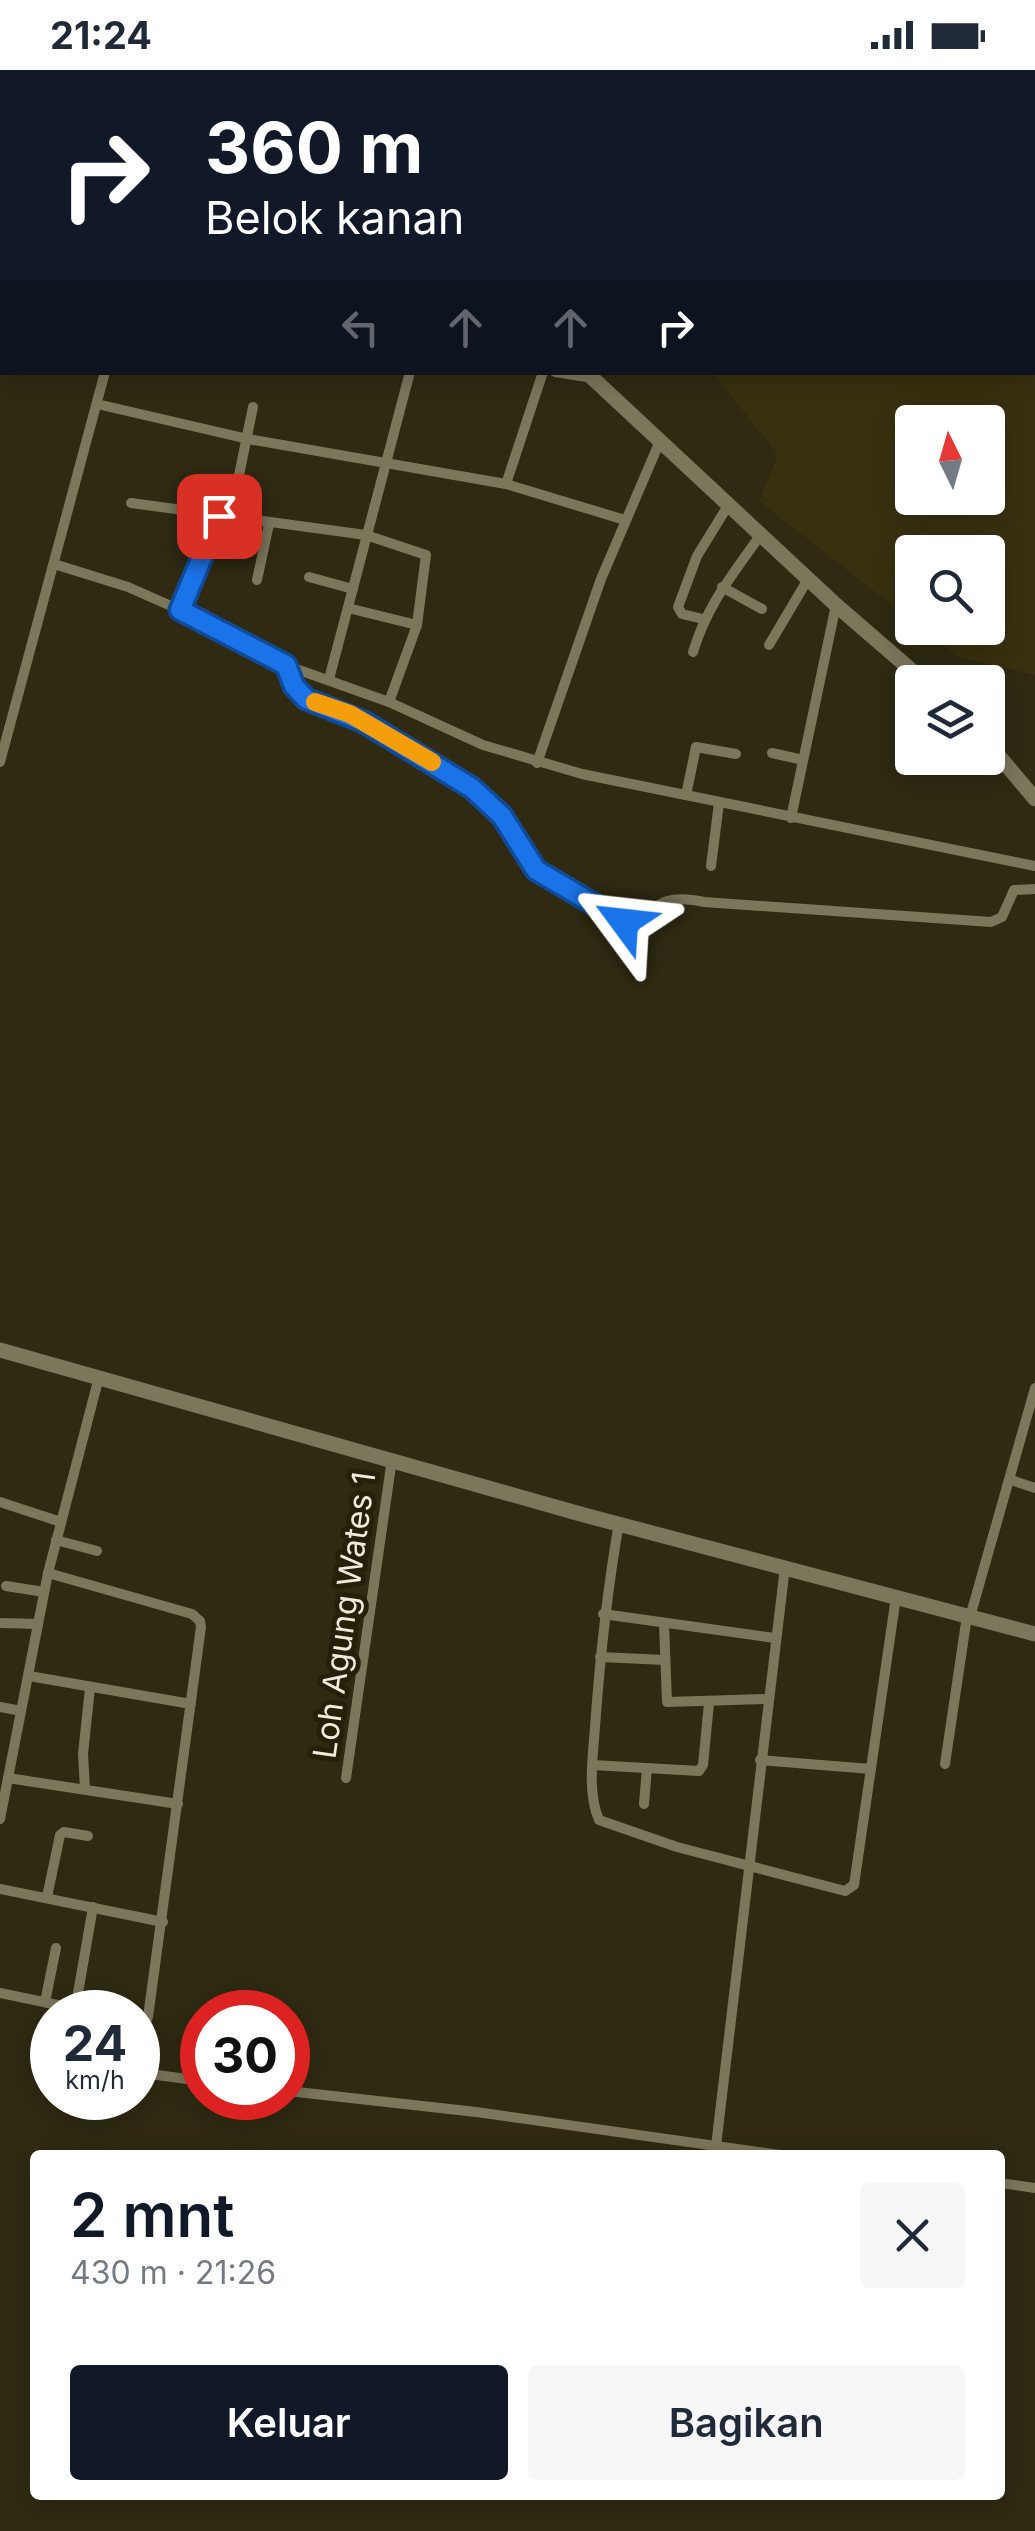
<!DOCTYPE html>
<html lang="id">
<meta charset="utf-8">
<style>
:root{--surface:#fff;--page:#f6f6f7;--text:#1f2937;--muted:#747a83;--accent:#111827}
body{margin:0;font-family:Inter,sans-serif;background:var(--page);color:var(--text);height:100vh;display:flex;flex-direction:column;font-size:38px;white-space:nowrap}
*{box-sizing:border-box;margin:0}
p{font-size:32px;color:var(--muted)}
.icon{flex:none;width:55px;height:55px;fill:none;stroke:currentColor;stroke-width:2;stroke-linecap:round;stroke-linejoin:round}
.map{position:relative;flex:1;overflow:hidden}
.drawer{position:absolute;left:30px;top:2080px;width:975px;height:350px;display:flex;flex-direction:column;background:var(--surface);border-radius:10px;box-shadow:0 5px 25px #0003}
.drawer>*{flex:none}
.hud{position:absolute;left:0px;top:0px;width:1035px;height:305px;box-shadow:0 5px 25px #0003;background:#111827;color:#fff;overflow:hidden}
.needle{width:65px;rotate:355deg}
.controls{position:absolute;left:895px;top:335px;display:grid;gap:20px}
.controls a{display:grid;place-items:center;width:110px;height:110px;border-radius:10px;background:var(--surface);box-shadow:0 5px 25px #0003;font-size:50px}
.speed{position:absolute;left:30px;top:1920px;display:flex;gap:20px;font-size:50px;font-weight:700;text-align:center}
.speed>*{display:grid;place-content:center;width:130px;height:130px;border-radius:50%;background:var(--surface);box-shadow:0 5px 25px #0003;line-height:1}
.speed small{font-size:25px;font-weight:400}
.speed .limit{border:15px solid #d22;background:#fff;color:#111}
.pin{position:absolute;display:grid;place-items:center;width:85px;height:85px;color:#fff;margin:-42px;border-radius:20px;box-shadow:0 5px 15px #0006}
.me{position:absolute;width:110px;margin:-55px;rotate:300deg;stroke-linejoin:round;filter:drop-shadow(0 0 8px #0008)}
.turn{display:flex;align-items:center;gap:35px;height:210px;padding:0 40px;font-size:45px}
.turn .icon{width:130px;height:130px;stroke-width:2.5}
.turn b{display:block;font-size:70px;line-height:85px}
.lanes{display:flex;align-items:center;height:95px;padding:0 40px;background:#0003;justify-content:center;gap:50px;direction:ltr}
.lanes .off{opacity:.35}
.round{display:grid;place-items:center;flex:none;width:105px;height:105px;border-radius:10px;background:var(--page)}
.head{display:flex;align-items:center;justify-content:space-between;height:170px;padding:0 40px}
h1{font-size:60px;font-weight:600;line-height:75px;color:var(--accent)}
.cta{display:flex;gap:20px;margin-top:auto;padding:20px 40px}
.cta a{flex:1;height:115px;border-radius:10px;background:var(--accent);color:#fff;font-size:40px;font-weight:600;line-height:115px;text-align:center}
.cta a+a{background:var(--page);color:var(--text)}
.status{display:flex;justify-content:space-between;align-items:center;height:70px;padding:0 50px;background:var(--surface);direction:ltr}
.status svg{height:28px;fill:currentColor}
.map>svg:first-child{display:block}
.built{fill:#383110;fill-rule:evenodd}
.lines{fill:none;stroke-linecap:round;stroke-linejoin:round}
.minor{stroke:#7c765b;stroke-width:10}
.secondary{stroke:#7c765b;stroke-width:15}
.route-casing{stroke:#114b97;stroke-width:25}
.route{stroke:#1a73e8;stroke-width:18}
.slow{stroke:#f59e0b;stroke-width:18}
.labels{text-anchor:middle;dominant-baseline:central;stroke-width:10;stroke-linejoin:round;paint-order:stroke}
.street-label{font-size:32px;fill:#efecdd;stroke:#252007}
</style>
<div class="status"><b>21:24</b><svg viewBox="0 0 49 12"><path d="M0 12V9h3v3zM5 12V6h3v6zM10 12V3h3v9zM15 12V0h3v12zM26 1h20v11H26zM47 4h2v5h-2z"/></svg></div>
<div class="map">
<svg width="1035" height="2461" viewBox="0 0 1035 2461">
<rect width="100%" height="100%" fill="#2f2a11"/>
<path class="built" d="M 700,0 L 1035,0 L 1035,605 L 959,587 L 921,558 L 988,558 L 988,482 L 912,482 L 912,551 L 759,431 L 778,385 L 713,303 L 1032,302 L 1032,2 L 699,2 ZM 912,352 L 988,352 L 988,428 L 912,428 Z"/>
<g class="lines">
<g class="minor">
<polyline points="0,231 2,231"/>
<polyline points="555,302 593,308"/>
<polyline points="97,334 248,369 506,414 625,450"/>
<polyline points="238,410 253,337"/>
<polyline points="506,414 543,302"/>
<polyline points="131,433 366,465 426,485 417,555 389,632"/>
<polyline points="54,494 128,517 171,536 285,595 389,632 483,675 582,704 1035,796"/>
<polyline points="309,507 353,519"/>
<polyline points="257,510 269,454"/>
<polyline points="722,517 762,539"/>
<polyline points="348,538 417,555"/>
<polyline points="179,540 219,445"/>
<polyline points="703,549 682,544 678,537 697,486 729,434"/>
<polyline points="769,575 808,509"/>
<path d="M 693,582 C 708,533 732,506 761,464"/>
<path d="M 285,595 L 294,616 L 306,629 L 364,652 L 472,718 L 502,746 L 528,793 L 536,800 L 623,852 C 658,852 646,820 704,832 L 991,852 L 1002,847 L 1014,820 L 1035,819"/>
<polyline points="329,609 410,302"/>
<polyline points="772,683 803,690"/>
<polyline points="0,692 105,302"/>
<polyline points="537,693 601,509 660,371"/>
<polyline points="686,725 696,677 736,684"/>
<polyline points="791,748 836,535"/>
<polyline points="711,796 719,733"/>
<polyline points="1011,1410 1035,1418"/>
<polyline points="0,1432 61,1452"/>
<path d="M 619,1453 C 607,1521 600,1588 595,1657 C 593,1686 587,1722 599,1750 L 677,1777 L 845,1821 L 854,1815 L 896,1527"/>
<polyline points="56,1470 97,1481"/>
<polyline points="48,1503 192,1544 200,1551 201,1557 148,1947 146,1951 138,1951"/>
<polyline points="6,1516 44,1522"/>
<polyline points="603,1544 775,1568"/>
<polyline points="970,1547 1035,1318"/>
<polyline points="0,1553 38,1554"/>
<polyline points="664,1553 667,1632 768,1629"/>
<polyline points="600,1587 665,1590"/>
<polyline points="29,1606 191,1634"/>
<polyline points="0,1637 21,1641"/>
<polyline points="760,1690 871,1699"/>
<polyline points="945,1694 967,1546"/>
<polyline points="593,1695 699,1701 703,1695 709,1633"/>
<polyline points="8,1708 178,1734"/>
<polyline points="346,1708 392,1389"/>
<polyline points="85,1719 83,1684 90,1618"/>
<polyline points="644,1734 647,1698"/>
<polyline points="0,1749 48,1503 99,1307"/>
<polyline points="0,1819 163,1852"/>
<polyline points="47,1827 60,1765 64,1762 88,1766"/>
<polyline points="0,1923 91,1942"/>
<polyline points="45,1932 56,1878"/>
<polyline points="75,1940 93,1837"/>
<polyline points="143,1952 142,2003 202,2011"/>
<polyline points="288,2021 476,2042 780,2085"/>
<polyline points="716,2076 785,1497"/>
<polyline points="1000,2113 1035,2118"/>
</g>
<g class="secondary">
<polyline points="253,0 256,2"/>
<polyline points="586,302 836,535 925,612"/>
<polyline points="988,673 1035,729"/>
<polyline points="0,1280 584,1445 1035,1564"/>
</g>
</g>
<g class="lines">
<defs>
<polyline id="route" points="219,446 180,540 286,595 294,616 306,629 364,652 472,718 502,746 536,800 624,852"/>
</defs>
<use href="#route" class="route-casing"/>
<use href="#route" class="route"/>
<polyline class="slow" points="315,632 350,644 432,692"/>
</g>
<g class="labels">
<g class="street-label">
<text transform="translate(344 1545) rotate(-82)">Loh Agung Wates 1</text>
</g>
</g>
</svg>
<div class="controls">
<a><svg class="needle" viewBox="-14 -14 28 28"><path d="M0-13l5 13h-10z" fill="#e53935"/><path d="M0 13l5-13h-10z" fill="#747a83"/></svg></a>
<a><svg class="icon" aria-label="search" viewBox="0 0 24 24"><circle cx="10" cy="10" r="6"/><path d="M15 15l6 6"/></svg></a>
<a><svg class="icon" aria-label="layers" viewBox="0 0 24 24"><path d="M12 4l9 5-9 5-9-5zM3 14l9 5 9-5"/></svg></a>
</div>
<div class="speed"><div>24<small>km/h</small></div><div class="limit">30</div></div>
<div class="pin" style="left:219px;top:446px;background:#d93025"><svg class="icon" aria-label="arrive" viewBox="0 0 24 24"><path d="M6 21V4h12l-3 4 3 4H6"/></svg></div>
<svg class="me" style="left:624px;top:852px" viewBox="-20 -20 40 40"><path d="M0-17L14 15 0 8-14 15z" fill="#1a73e8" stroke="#fff" stroke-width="4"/></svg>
<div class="hud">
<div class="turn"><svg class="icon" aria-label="right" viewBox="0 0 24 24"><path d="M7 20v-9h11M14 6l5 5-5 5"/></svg><div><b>360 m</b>Belok kanan</div></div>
<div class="lanes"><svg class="icon off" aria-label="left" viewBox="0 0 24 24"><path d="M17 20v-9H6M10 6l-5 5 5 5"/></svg><svg class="icon off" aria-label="ahead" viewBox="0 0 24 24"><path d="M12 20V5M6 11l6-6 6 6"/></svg><svg class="icon off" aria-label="ahead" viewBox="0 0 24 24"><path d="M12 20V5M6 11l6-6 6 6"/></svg><svg class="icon" aria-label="right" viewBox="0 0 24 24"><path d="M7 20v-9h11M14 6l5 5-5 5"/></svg></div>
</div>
<section class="drawer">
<div class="head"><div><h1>2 mnt</h1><p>430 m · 21:26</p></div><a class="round"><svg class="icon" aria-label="close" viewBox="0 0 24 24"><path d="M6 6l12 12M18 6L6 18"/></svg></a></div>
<div class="cta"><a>Keluar</a><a>Bagikan</a></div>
</section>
</div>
